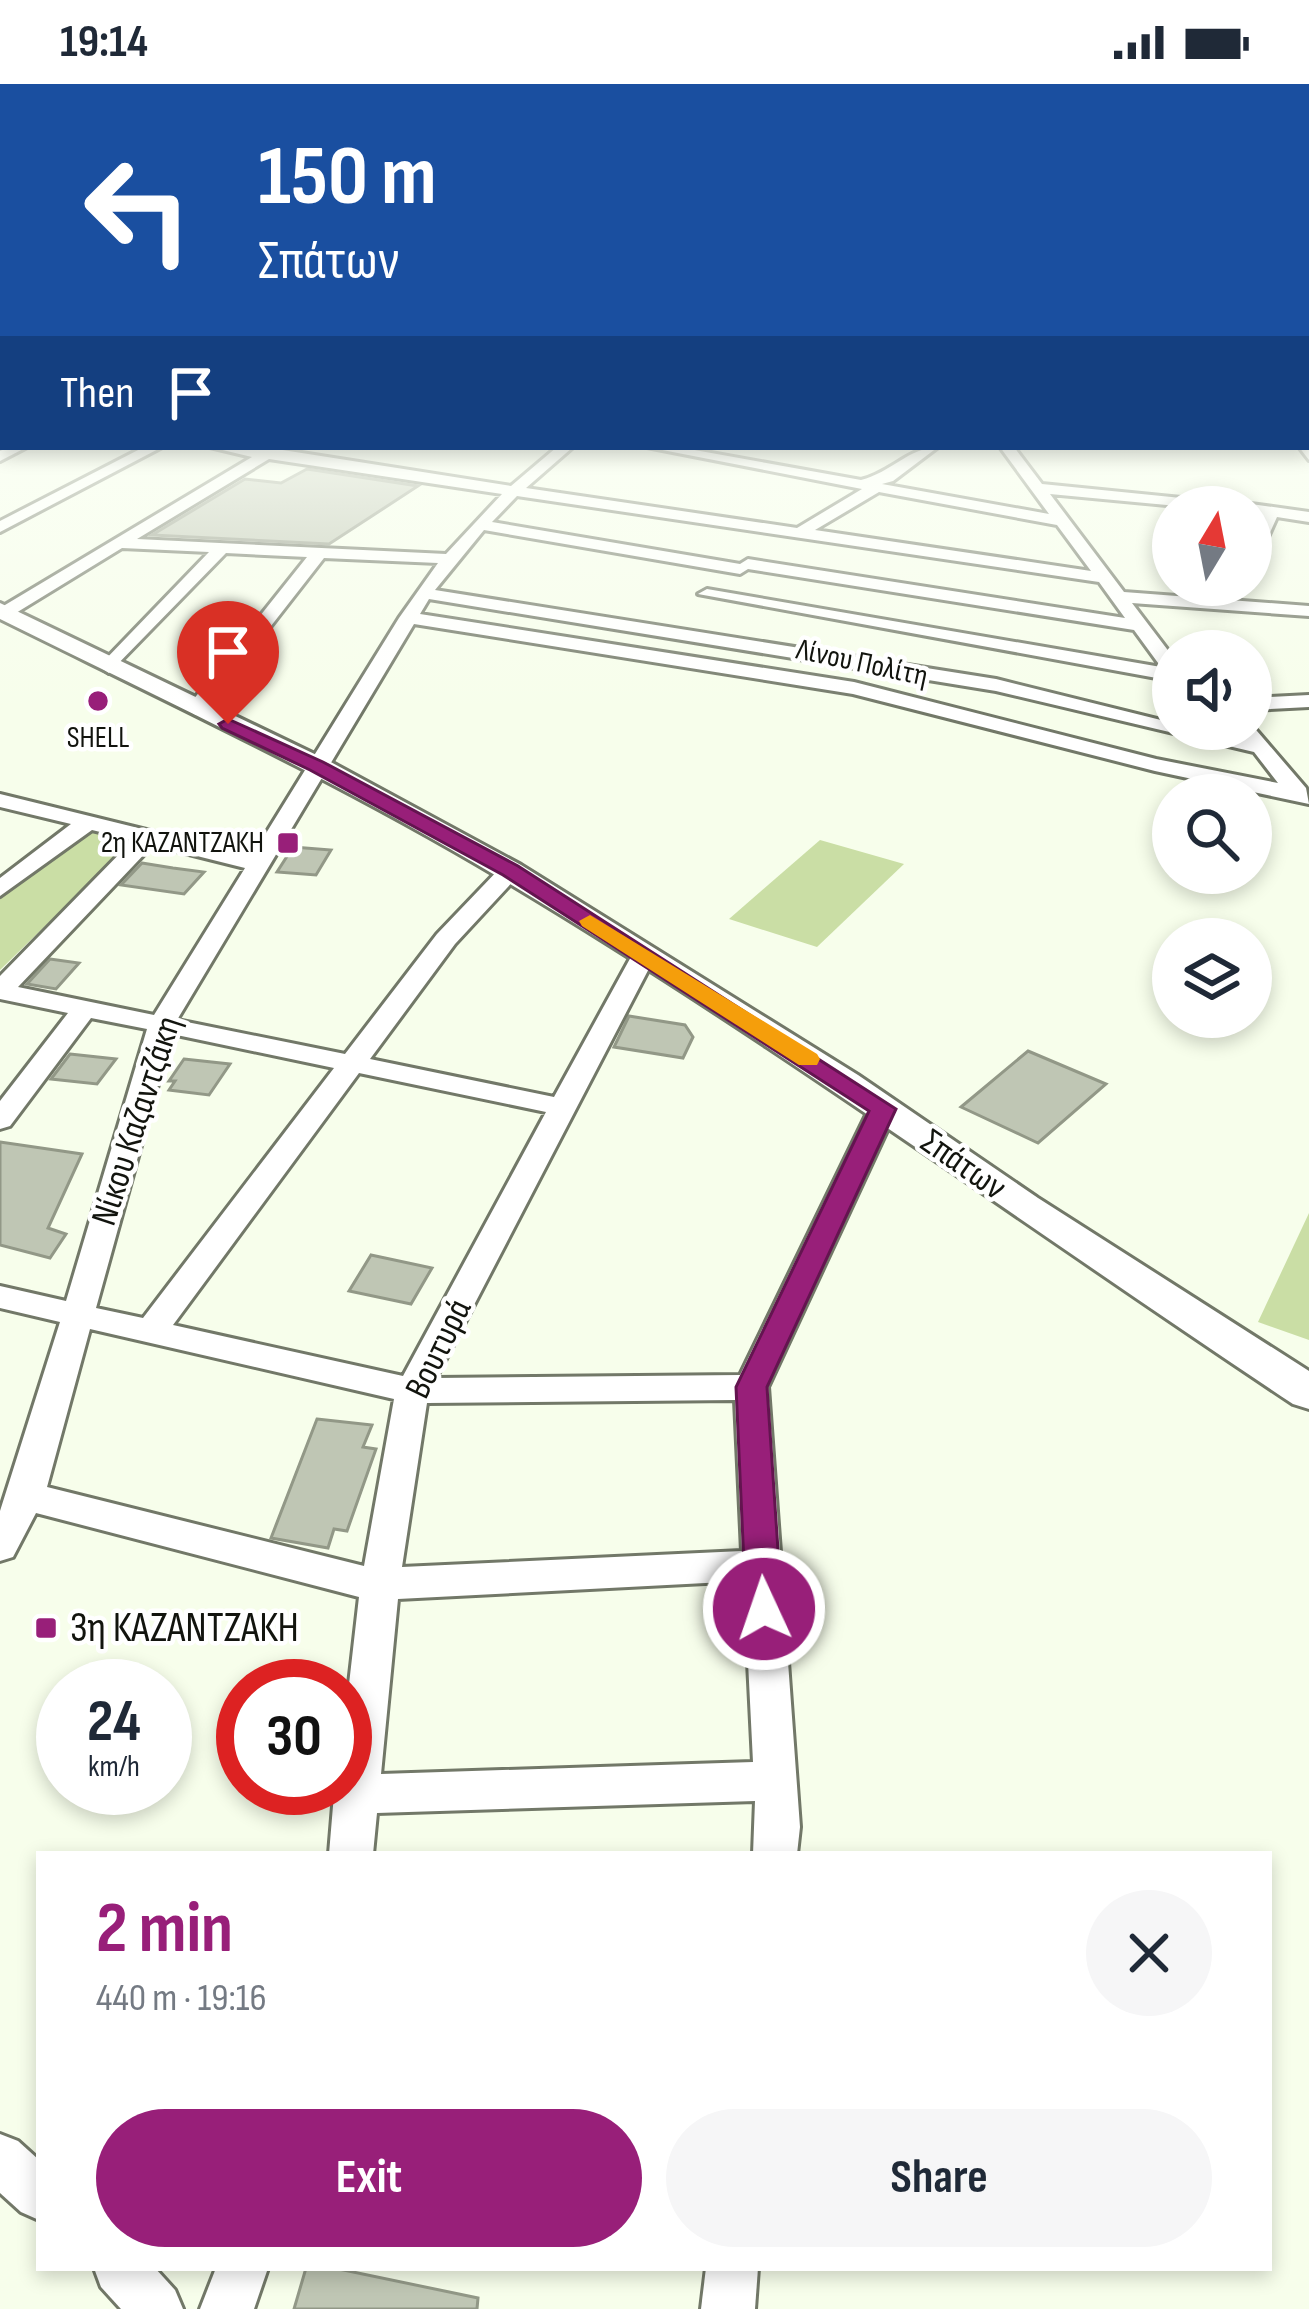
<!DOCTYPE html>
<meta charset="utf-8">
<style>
:root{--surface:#fff;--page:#f6f6f7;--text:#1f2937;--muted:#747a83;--accent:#981f79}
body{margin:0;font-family:"Sofia Sans Condensed",sans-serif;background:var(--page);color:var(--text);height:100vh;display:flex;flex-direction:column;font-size:45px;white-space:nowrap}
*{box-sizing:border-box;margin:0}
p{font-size:39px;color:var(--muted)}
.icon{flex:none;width:66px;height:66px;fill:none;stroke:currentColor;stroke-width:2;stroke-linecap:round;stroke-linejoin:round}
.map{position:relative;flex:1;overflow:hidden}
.drawer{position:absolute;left:36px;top:1767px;width:1236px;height:420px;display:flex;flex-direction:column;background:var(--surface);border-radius:0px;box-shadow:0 6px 18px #0003}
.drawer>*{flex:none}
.top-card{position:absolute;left:0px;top:0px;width:1311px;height:366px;box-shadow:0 6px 18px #0003;background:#1a4fa0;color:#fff;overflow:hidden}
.needle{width:78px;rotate:10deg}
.buttons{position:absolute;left:1152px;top:402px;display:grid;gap:24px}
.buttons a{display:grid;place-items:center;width:120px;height:120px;border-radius:50%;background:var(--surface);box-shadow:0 6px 18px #0003;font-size:60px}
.speed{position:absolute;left:36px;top:1575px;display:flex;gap:24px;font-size:60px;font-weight:700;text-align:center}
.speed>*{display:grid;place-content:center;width:156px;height:156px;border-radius:50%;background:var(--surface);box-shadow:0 6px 18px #0003;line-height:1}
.speed small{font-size:30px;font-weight:400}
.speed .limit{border:18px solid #d22;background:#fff;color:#111}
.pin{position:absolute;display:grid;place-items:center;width:102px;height:102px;color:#fff;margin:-123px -51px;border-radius:50% 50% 50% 0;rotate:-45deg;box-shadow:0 0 12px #0007}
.pin .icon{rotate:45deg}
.me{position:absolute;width:132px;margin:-66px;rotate:357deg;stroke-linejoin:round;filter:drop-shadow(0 0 9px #0008)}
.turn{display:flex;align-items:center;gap:42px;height:252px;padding:0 60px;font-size:54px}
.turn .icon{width:156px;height:156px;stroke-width:2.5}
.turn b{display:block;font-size:84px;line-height:102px}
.then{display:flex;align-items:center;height:114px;padding:0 60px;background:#0003;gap:24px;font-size:45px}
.round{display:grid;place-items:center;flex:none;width:126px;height:126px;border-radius:63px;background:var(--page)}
.headline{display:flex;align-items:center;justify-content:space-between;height:204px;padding:0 60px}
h1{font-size:72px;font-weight:700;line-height:90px;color:var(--accent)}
.button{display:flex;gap:24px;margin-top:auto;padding:24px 60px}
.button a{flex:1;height:138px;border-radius:72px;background:var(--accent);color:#fff;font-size:48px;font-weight:700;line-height:138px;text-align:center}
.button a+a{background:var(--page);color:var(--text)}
.status{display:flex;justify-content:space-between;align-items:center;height:84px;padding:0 60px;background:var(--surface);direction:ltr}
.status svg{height:33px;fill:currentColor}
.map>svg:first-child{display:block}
.green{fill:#cadea5}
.building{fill:#bfc6b4;stroke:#929887;stroke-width:3}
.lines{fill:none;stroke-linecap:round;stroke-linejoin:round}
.minor-casing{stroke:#727868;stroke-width:6}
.major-casing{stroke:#727868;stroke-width:6}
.minor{fill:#fff;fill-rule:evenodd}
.major{fill:#fff;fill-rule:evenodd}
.route{fill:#981f79;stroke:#63144f;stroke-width:3}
.slow{fill:#f59e0b}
.poi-dot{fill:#981f79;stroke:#fff;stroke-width:4.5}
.labels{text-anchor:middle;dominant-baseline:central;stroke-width:9;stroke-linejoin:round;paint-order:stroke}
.far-street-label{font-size:30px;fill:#12140e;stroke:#fff}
.far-poi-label{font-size:30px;fill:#12140e;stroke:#fff}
.street-label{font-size:36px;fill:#12140e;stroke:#fff}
.near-poi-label{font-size:42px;fill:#12140e;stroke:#fff;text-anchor:start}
</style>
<div class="status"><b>19:14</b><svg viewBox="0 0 49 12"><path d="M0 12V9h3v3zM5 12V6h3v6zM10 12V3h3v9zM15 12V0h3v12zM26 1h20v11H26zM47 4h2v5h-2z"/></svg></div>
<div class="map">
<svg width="1309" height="2225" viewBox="0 0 1309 2225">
<rect width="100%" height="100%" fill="#f7feeb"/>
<g class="green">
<polygon points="86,745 133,756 0,886 0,811"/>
<polygon points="820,756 904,780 817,863 729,835"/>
<polygon points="1309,1129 1309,1256 1258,1238"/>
</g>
<g class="building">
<polygon points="307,385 418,402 329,460 152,451 245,395 281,399"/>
<polygon points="293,763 331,766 316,791 277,788"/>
<polygon points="142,779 173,784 204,788 184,810 121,801"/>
<polygon points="50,875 79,879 56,905 27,900"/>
<polygon points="629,932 685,941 693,953 683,974 614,963"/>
<polygon points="1028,967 1106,1000 1038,1059 961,1023"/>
<polygon points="70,970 116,975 97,1000 51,995"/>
<polygon points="184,975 230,980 209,1011 169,1006 175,997 169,997"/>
<polygon points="0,1058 82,1070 48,1144 66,1150 50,1174 0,1161"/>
<polygon points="371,1171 432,1184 411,1220 349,1207"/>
<polygon points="317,1335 372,1341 363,1363 376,1365 347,1447 334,1445 328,1464 271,1454"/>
<polygon points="306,2184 334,2184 478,2214 477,2225 294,2225"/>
</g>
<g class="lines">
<defs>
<g id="minor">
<polygon points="0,326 3,327 3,335 0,334"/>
<polygon points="1308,359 1309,359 1309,376 1299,363"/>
<polygon points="9,363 27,363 0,377 0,367"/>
<polygon points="144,363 162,363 0,448 0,437"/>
<path d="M 210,363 L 270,364 L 511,402 L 557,363 L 573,363 L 526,404 L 797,444 L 862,405 L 647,363 L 678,363 L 861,396 C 890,389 910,363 938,363 L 893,397 L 882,400 L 1049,430 L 1000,363 L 1014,363 L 1042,400 L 1241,420 L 1244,423 L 1188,423 L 1050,410 L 1124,508 L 1309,522 L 1309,532 L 1132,519 L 1173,573 L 1173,597 L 698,510 L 707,505 L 1161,583 L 1134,546 L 748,485 L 740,490 L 484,446 L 435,506 L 996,595 L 1173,639 L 1173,645 L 1242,654 L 1236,645 L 1251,645 L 1251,640 L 1306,704 L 1309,720 L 1155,687 L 853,610 L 414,540 L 177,936 L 345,970 L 437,850 L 502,782 L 510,780 L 522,787 L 518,792 L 455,860 L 370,975 L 554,1013 L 632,871 L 635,866 L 653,866 L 656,871 L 436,1294 L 740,1291 L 869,1025 L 883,1017 L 893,1019 L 897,1025 L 768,1303 L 800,1743 L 797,1770 L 753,1770 L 755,1717 L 377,1729 L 373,1770 L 329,1770 L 334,1710 L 336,1704 L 345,1704 L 345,1635 L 359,1513 L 36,1429 L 13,1473 L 0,1477 L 0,1427 L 60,1238 L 0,1224 L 0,1202 L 66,1217 L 147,945 L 91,934 L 10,1042 L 0,1045 L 0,1017 L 68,929 L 0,915 L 0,892 L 133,756 L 92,746 L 0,812 L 0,794 L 71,740 L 0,723 L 0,710 L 252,772 L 399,534 L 438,479 L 324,474 L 203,629 L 196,631 L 186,625 L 189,621 L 307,473 L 226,469 L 109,589 L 100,583 L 102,579 L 209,468 L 122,464 L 11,532 L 0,532 L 0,524 L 252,373 ZM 269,375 L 502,410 L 446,470 L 137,455 ZM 879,408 L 1057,441 L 1091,487 L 815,446 ZM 517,412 L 1099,498 L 1125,534 L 748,475 L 740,480 L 492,438 ZM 429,515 L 996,607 L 1254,668 L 1278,699 L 1156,675 L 854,598 L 420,530 ZM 153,761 L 245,784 L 154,931 L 18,903 ZM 172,950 L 334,984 L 143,1234 L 96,1224 ZM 359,989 L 546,1028 L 403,1292 L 173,1241 ZM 90,1245 L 394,1315 L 364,1482 L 47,1403 ZM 735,1316 L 742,1467 L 402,1483 L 427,1319 ZM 744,1497 L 753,1678 L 381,1690 L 398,1515 Z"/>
<polygon points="1251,420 1309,428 1309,438 1277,433 1259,473 1251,478 1251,456 1263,431 1245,423"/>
<polygon points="1309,611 1309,623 1251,626 1251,614"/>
<polygon points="0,2050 18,2057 39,2076 39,2136 21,2128 0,2109"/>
<polygon points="94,2184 155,2184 175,2206 183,2225 121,2225 101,2203"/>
<polygon points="216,2184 268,2184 254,2225 200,2225"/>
<polygon points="706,2184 758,2184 755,2225 701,2225"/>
</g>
<path id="major" d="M 0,519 L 327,676 L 521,781 L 858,991 L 1038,1114 L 1309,1287 L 1309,1325 L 1293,1320 C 1029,1145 772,956 500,794 C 339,698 168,618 0,535 Z"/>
</defs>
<use href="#minor" class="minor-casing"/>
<use href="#major" class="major-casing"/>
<use href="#minor" class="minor"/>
<use href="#major" class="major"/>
</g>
<linearGradient id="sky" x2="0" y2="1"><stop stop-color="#aab0e1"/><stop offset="0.5" stop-color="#fbfff6"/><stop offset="1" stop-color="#fbfff6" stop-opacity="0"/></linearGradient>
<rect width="1309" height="627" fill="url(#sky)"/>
<polygon class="route" points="228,635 323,678 518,782 896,1025 767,1303 782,1525 777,1535 764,1539 752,1535 746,1525 736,1303 869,1027 503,791 310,686 222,644 219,640"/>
<polygon class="slow" points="590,831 817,970 820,975 817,981 799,981 582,842 579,837"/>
<g class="poi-dot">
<circle cx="98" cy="617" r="12"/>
<rect x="276" y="747" width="24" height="24" rx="6"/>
<rect x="34" y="1532" width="24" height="24" rx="6"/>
</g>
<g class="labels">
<g class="far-street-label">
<text transform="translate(862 579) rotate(12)">Λίνου Πολίτη</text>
</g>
<g class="far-poi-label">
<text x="98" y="654">SHELL</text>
<text x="264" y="759" text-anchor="end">2η ΚΑΖΑΝΤΖΑΚΗ</text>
</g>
<g class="street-label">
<text transform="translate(137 1037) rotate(-72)">Νίκου Καζαντζάκη</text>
<text transform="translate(963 1081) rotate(35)">Σπάτων</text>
<text transform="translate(439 1265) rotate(-64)">Βουτυρά</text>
</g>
<g class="near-poi-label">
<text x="70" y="1544">3η ΚΑΖΑΝΤΖΑΚΗ</text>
</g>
</g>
</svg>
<div class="buttons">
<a><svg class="needle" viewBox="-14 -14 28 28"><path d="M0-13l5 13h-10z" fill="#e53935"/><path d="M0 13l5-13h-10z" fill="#747a83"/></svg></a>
<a><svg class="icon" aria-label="sound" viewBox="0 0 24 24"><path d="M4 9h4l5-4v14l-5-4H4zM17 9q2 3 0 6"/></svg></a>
<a><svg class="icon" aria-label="search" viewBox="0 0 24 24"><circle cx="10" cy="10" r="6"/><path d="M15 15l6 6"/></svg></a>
<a><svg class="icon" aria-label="layers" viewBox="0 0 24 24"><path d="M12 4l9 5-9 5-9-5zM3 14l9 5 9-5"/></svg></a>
</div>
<div class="speed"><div>24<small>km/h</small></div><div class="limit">30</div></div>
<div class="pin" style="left:228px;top:640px;background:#d93025"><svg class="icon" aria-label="arrive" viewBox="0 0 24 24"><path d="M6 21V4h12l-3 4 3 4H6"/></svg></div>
<svg class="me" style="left:764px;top:1525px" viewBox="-20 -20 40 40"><circle r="17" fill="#981f79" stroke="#fff" stroke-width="3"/><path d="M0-11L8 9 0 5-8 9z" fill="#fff"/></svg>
<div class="top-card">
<div class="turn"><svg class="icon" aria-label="left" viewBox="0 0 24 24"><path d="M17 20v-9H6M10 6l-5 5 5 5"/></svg><div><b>150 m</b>Σπάτων</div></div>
<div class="then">Then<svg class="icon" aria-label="arrive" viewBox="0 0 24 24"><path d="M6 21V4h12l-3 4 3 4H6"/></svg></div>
</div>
<section class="drawer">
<div class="headline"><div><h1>2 min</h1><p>440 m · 19:16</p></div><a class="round"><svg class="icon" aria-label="close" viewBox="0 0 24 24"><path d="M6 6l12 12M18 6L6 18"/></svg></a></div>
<div class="button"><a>Exit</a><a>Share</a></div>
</section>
</div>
